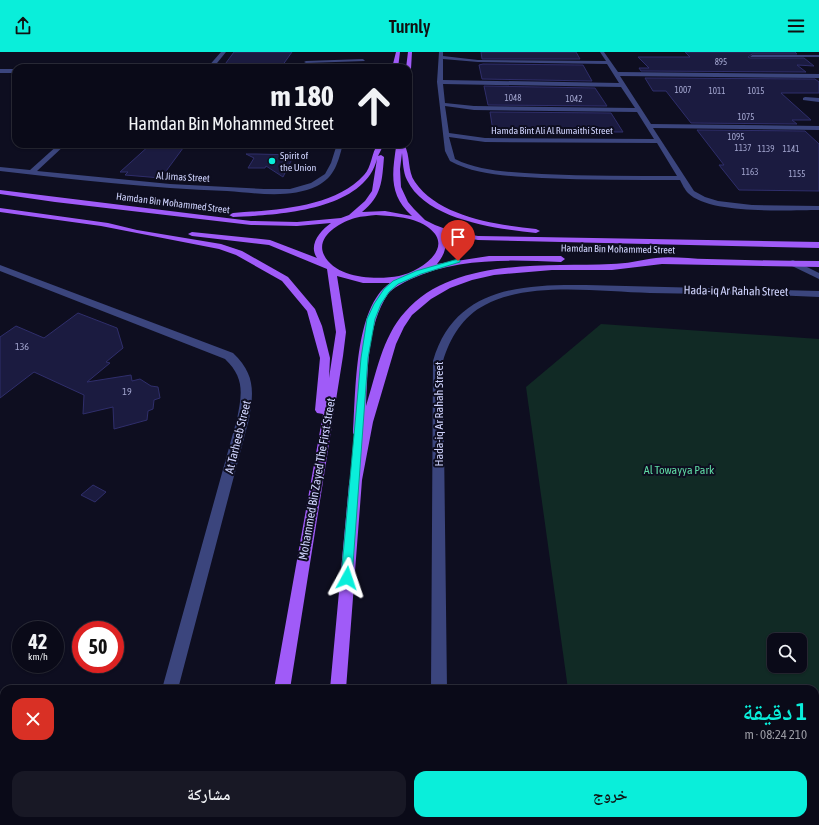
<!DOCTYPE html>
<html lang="ar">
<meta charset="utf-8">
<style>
:root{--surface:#0a0a18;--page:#181825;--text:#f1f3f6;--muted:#999aa2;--line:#2a2b37;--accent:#0aeeda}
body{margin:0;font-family:"Asap Condensed","Noto Naskh Arabic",sans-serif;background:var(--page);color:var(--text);direction:rtl;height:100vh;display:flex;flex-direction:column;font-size:15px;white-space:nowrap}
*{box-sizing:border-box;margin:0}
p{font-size:13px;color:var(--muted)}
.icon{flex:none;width:22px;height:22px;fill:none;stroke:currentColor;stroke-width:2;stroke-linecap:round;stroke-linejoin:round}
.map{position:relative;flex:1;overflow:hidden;direction:ltr}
.sheet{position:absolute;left:0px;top:633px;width:819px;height:140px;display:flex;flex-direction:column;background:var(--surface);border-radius:12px 12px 0 0;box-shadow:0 1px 3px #0004,0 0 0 1px var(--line);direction:rtl}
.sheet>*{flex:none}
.top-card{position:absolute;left:12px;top:12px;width:400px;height:84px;border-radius:12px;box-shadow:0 1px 3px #0004,0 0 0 1px var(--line);direction:rtl;background:#0a0a18;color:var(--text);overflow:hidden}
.fabs{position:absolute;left:767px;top:581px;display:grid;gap:8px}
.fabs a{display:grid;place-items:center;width:40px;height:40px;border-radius:8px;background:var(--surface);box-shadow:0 1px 3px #0004,0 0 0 1px var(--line);font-size:20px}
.speed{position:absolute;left:12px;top:569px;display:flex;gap:8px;font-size:20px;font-weight:700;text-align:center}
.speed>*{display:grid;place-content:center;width:52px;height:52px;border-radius:50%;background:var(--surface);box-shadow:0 1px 3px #0004,0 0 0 1px var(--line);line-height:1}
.speed small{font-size:10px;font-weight:400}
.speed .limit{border:6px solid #d22;background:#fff;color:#111}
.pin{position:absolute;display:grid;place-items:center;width:34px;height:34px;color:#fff;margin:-41px -17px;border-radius:50% 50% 50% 0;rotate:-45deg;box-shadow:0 0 4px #0007}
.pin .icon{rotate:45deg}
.me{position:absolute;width:44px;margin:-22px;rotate:5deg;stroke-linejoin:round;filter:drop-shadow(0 0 3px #0008)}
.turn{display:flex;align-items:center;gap:14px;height:84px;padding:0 12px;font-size:18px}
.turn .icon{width:52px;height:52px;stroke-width:2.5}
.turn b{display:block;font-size:28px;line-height:34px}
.round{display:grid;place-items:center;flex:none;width:42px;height:42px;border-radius:12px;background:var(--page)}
.head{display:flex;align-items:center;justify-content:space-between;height:68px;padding:0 12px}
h1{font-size:24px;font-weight:600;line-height:30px;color:var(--accent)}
.primary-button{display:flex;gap:8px;margin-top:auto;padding:8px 12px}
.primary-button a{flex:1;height:46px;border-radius:12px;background:var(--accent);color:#111;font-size:16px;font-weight:600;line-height:46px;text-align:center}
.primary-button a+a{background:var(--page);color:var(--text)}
header{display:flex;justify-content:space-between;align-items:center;height:52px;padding:0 12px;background:var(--accent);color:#111;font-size:18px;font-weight:600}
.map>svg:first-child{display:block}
.green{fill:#112a25;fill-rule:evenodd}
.building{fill:#1b1b40;stroke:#2f2e6b}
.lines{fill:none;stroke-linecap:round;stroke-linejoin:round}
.minor{fill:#3b457d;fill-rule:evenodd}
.major{fill:#a05bf8;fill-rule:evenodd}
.route{fill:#0aeeda;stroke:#069b8e}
.poi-dot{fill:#0aeeda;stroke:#0e0e20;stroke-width:1.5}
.labels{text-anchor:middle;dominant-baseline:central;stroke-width:4;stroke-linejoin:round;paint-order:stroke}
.far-number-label{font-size:9px;fill:#a2a5ce}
.far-street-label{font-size:10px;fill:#cfd3fd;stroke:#0e0e20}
.far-poi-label{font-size:10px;fill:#cfd3fd;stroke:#0e0e20;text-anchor:start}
.number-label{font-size:10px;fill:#a2a5ce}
.street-label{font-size:12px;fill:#cfd3fd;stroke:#0e0e20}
.park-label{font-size:12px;fill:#5fd9a4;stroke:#0e0e20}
</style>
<header><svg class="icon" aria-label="menu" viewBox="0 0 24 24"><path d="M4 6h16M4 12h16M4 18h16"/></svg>Turnly<svg class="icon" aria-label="share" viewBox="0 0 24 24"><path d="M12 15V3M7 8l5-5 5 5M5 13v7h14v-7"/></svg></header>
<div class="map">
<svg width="819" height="773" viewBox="0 0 819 773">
<rect width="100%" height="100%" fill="#0e0e20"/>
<path class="green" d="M 601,272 L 819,287 L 819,773 L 587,773 L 587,769 L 815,769 L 815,637 L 568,637 L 526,335 ZM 774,588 L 800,588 L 800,614 L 774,614 Z"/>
<g class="building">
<polygon points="234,0 292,0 282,14 223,15"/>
<polygon points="481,0 576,0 580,7 482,7"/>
<polygon points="685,0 795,0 797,2 752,2 748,5 750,6 804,6 814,14 797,13 806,20 641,19 639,16 649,16 638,5 690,5"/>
<polygon points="483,12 583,13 592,29 482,27 479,13"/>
<polygon points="645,26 815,27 819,30 819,41 781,41 811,68 792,68 797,72 691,71 666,39 653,39"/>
<polygon points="484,34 595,36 607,54 488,53"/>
<polygon points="490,60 611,61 623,80 600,80 601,83 538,82 538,79 493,79"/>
<polygon points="697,78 805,79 819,92 819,139 739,138 719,113 724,113"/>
<polygon points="151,92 186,92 161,126 125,123 128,120 120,120"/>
<polygon points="246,102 256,102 294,103 283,125 266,114 265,116 248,116 254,106"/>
<polygon points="78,261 117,276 123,296 106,310 110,311 87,330 131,323 132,329 140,327 151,334 158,335 160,346 154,348 153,357 148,359 147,368 114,377 113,355 83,362 84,343 34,320 0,346 0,285 16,274 44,286"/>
<polygon points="93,433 106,440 95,450 81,443"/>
</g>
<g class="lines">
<g class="minor">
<polygon points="221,0 226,0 213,16 207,16"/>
<path d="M 439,0 L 443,0 L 443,4 L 478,8 L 606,9 L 600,0 L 604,0 L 618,20 L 819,22 L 819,26 L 620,24 L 651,72 L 819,74 L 819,78 L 653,76 L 694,139 L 705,145 L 718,149 L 752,153 L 819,154 L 819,158 C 789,158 710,163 688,141 C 685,138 682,132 680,128 C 634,128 588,128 542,126 C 511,124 478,124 450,109 L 445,99 L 437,30 ZM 443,7 L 478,10 L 607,12 L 619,31 L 443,28 ZM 443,32 L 621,35 L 635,56 L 474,54 L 445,51 ZM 445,54 L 474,58 L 637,60 L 654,87 L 485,86 L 449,81 ZM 449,85 L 485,90 L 657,91 L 677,124 C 632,124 587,124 542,122 C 512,120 481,120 455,107 Z"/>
<polygon points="752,3 819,3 819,5 750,5"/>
<polygon points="363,7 365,9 306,11 304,10 306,9"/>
<rect x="0" y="17" width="16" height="4"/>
<polygon points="805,45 819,46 819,50 803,48 803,46"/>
<path d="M 59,92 L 66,92 L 37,119 L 170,132 L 264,137 L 290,137 L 311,131 L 325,122 L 331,111 L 337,92 L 343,92 C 338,110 335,125 317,134 C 290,147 256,141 227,139 C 151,136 76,128 0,119 L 0,115 L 30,118 Z"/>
<polygon points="793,208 819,221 819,227 790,213 789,211 790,209"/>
<path d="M 0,213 L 233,301 C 255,322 254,339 249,367 L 178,637 L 162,637 L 237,367 C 242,342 245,326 225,307 L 0,219 Z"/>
<path d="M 586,233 L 819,239 L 819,245 C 763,242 706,242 650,241 C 601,240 530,229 485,253 C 463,264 450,286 443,309 L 447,637 L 431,637 L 433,309 C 454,236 521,232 586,233 Z"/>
<rect x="131" y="769" width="20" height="4"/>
<rect x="429" y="769" width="20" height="4"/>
</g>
<g class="major">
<polygon points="396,0 400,0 398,16 392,16"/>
<polygon points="408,0 412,0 411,17 408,19 408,16 406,16"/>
<path d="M 378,92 L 384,92 L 378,104 L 381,103 L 384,105 C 382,129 382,144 362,160 L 385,159 L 412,164 C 389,143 392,123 396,95 L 398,93 L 398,92 L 404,92 C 411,104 407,119 415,130 C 439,165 497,173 536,177 L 540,179 L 536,181 C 497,177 426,168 407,128 C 403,120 403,110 402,101 L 400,117 L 401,135 L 408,150 L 414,157 L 425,168 L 435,173 L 451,179 L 478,184 L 819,190 L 819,196 L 478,188 L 443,182 C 448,193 445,202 437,212 L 489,204 L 561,204 L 565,207 L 561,210 C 511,208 458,205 411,227 C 403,231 394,235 388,242 C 367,273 368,318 366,354 C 376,323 382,285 405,260 C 453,205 545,215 611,212 C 626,212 641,208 656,206 C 672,204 691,207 707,207 C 744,208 782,209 819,209 L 819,215 L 662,212 L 612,218 L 552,218 L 494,223 L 472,228 L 450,236 L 431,247 L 412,263 L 404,275 L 396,292 L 373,370 L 362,428 L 346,637 L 330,637 L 349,432 L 358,385 L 355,384 L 353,381 C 356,341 354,255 390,231 L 363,231 L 337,224 L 346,280 L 343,304 L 290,637 L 274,637 L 323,362 L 317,361 L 315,358 L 320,306 L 307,259 L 282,229 L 236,203 L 219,197 L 101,174 L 0,160 L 0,156 L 108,171 L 137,178 L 221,192 L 242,199 L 288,225 L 315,257 L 322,274 L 330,306 L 329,326 L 336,280 L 327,217 L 269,193 L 192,184 L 188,182 L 192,180 L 270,188 L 317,206 C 308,193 320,179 331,171 L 297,174 L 251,173 L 55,150 L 0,142 L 0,138 L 251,169 L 297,170 L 341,166 L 349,163 L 365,149 L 372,139 L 377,107 C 364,159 277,163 233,165 L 229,163 L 233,161 C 275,158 334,156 364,123 C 372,115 371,101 378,92 ZM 376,163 C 393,164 415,165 429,176 C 456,197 418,220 399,224 C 377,228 336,227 324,203 C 315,185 340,170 355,166 C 362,164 369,164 376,163 Z"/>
<rect x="252" y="769" width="20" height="4"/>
<rect x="321" y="769" width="20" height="4"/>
</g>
</g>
<polygon class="route" points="458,207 460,208 460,210 421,222 398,232 389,240 381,252 375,267 368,306 352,526 351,530 347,531 343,530 341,526 361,306 367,267 374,252 384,237 393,229 416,219"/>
<circle class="poi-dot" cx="272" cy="109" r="4"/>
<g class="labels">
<g class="far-number-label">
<text x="721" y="10">895</text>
<text x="683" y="38">1007</text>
<text x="717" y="39">1011</text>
<text x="756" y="39">1015</text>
<text x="513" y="46">1048</text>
<text x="574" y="47">1042</text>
<text x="746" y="65">1075</text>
<text x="736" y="85">1095</text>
<text x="743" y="96">1137</text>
<text x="766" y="97">1139</text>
<text x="791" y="97">1141</text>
<text x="750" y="120">1163</text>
<text x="797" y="122">1155</text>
</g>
<g class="far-street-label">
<text x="552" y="78">Hamda Bint Ali Al Rumaithi Street</text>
<text transform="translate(183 125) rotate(3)">Al Jirnas Street</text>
<text transform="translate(173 151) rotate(7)">Hamdan Bin Mohammed Street</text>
<text transform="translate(618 197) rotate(1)">Hamdan Bin Mohammed Street</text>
</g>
<g class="far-poi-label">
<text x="280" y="103">Spirit of<tspan x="280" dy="12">the Union</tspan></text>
</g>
<g class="number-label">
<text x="22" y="294">136</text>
<text x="127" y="339">19</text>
</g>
<g class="street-label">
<text transform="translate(736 239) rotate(1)">Hada-iq Ar Rahah Street</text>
<text transform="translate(439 362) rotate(-90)">Hada-iq Ar Rahah Street</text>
<text transform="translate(238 385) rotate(-76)">At Tarheeb Street</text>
<text transform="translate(317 427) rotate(-80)">Mohammed Bin Zayed The First Street</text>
</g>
<g class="park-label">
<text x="679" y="418">Al Towayya Park</text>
</g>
</g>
</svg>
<div class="fabs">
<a><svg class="icon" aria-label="search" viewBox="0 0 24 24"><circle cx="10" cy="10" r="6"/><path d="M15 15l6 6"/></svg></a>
</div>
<div class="speed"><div>42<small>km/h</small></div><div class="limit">50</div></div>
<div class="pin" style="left:458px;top:209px;background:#d93025"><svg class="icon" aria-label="arrive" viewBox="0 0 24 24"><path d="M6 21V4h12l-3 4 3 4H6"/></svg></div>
<svg class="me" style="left:347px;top:526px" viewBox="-20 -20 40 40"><path d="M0-17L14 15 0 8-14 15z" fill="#0aeeda" stroke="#fff" stroke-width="4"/></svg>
<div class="top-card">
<div class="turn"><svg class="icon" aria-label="ahead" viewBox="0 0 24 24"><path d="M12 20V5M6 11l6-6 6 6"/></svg><div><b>180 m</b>Hamdan Bin Mohammed Street</div></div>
</div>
<section class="sheet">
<div class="head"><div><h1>1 دقيقة</h1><p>210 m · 08:24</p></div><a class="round" style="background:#d93025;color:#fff"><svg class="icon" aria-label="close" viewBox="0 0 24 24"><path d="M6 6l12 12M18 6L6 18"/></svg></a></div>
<div class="primary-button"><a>خروج</a><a>مشاركة</a></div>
</section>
</div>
